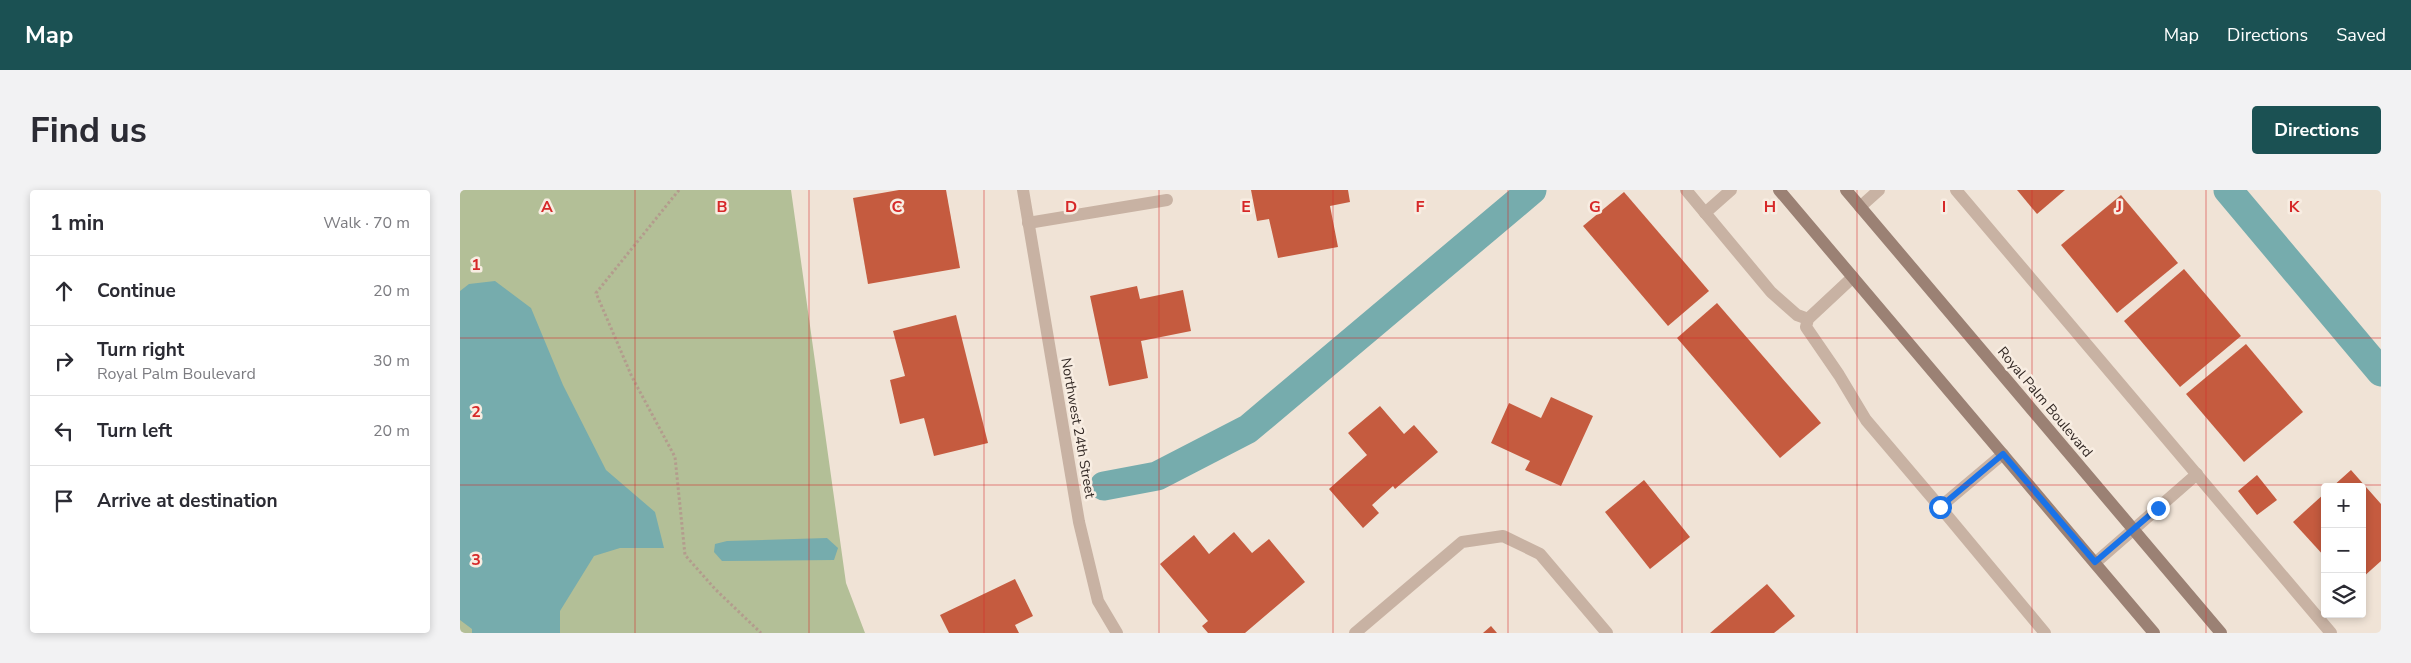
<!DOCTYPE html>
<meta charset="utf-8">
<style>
body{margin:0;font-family:"Nunito Sans",sans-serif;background:#f2f2f3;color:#2b2b33}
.controls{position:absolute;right:15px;bottom:15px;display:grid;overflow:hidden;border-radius:5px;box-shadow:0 2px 8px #0003}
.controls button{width:45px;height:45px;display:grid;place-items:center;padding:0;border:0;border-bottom:1px solid #e1e1e2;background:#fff;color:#2b2b33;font:25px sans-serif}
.stop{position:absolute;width:15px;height:15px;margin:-11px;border:4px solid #1a73e8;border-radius:50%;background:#fff}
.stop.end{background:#1a73e8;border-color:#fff;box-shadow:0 1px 5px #0008}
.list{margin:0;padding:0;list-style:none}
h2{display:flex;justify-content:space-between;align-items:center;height:65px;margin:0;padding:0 20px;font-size:21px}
h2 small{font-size:16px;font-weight:400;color:#7c7c81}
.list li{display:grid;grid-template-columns:32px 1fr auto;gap:15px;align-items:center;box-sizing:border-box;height:70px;padding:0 20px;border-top:1px solid #e1e1e2}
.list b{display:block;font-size:19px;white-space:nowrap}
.list p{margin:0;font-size:16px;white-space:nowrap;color:#7c7c81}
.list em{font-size:16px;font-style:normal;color:#7c7c81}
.icon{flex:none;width:28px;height:28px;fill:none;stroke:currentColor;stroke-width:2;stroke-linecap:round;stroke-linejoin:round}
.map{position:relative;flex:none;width:1921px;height:443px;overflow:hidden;border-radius:5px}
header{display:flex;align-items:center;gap:30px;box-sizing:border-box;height:70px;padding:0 25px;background:#1b5153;color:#fff}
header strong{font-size:24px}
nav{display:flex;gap:28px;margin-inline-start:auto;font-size:18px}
.intro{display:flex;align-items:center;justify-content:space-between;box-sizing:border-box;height:120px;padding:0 30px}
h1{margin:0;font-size:35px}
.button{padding:12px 22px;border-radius:5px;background:#1b5153;color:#fff;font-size:18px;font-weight:700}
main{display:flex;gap:30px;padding:0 30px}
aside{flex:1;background:#fff;border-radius:5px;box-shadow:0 2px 8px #0003}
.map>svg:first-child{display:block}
</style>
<header>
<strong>Map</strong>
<nav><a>Map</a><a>Directions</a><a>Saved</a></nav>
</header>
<div class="intro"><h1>Find us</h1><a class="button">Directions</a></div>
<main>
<aside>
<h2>1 min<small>Walk · 70 m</small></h2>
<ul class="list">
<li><svg class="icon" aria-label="ahead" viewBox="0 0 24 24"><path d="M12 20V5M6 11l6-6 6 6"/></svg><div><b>Continue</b></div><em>20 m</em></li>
<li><svg class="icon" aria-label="right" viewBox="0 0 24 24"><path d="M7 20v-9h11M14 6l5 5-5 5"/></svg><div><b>Turn right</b><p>Royal Palm Boulevard</p></div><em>30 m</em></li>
<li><svg class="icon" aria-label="left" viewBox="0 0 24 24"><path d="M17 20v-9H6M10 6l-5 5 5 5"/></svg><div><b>Turn left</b></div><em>20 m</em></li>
<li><svg class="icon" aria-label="arrive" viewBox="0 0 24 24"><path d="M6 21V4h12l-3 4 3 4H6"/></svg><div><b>Arrive at destination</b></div></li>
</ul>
</aside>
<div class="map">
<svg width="1921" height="443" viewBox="0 0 1921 443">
<rect width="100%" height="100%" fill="#f0e3d6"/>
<!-- green -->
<path fill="#b3bf97" d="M0 0H331L386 393 405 443H0Z"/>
<!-- water -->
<g fill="#76acad">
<path d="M35 91 71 118 103 195 146 280 195 322 204 358H160L134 366 100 421V443H12V439L0 430V101L9 94Z"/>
<path d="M367 348 378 358 374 370 262 371 254 362 255 354 267 351Z"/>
</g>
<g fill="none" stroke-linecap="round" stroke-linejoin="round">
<!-- canal -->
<g stroke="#76acad" stroke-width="29">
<path d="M1768 0 1921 182"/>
<path d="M644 296 697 286 788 239 1072 0"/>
</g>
</g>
<!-- building -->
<g fill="#c55b3f">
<path d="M439 0H486L500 78 408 94 393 8Z"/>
<path d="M791 0H888L890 12 870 16 878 57 818 68 809 29 797 31Z"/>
<path d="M1557 0H1605L1577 24Z"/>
<path d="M1164 2 1249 101 1208 136 1123 36Z"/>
<path d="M1661 5 1718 73 1657 123 1601 55Z"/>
<path d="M1724 79 1781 146 1720 197 1664 131Z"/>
<path d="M677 96 680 109 723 100 731 141 681 151 688 188 649 196 630 106Z"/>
<path d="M1257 113 1361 233 1320 268 1217 148Z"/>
<path d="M496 125 528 253 474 266 464 228 440 234 430 190 445 186 433 141Z"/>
<path d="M1786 154 1843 222 1784 272 1726 204Z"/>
<path d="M1091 207 1133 226 1101 296 1065 280 1070 271 1031 253 1049 213 1081 228Z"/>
<path d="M920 216 944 244 954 235 978 262 935 299 933 296 912 315 919 323 903 338 869 299 907 265 888 243Z"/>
<path d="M1891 280 1921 314V371L1902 388V297H1872Z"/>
<path d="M1797 285 1817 310 1797 325 1778 301Z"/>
<path d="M1184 290 1230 347 1190 379 1145 322Z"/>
<path d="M1865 303V367L1833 332Z"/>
<path d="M774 342 792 363 809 349 845 392 785 443H748L742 436 748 431 700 374 734 345 749 364Z"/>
<path d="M555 389 573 426 555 435 559 443H489L480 425Z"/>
<path d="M1307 394 1335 426 1314 443H1250Z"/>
<path d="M1031 436 1037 443H1023Z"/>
</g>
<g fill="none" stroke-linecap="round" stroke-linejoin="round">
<!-- path -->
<path stroke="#b39c8d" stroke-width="3" stroke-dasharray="2.5 2.5" stroke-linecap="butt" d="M219 0 136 103 172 187 215 267 225 365 255 399 301 443"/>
<!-- lane -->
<g stroke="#c8b2a3" stroke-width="12">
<path d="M1226 0 1311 102 1337 125 1348 129"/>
<path d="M1496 0 1871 443"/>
<path d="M1400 17 1419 0"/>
<path d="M1245 23 1271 0"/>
<path d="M1393 87 1348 129 1346 137 1379 185 1406 230 1480 317 1543 264"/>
<path d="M1480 317 1585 443"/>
<path d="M1635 373 1737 284"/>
</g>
<!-- street -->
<g stroke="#c8b2a3" stroke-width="12">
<path d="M563 0 619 332 638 411 657 443"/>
<path d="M568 33 707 10"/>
<path d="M895 443 1002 352 1043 346 1080 364 1147 443"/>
</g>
<!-- secondary -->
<g stroke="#9b8174" stroke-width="12">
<path d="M1319 0 1694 443"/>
<path d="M1386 0 1761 443"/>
</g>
</g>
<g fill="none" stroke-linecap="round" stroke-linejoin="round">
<!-- route -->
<path stroke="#1a73e8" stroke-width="6" d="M1480 317 1543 264 1635 372 1698 318"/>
</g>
<!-- grid -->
<path fill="none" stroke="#d62828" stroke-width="1" stroke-opacity="0.55" d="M175 0V443M349 0V443M524 0V443M699 0V443M873 0V443M1048 0V443M1222 0V443M1397 0V443M1572 0V443M1746 0V443M0 148H1921M0 295H1921"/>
<g text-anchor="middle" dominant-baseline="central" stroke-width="5" stroke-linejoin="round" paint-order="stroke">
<!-- street labels -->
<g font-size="14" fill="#332925" stroke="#f8ede2">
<text transform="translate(1585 212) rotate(50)">Royal Palm Boulevard</text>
<text transform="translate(618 238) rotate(80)">Northwest 24th Street</text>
</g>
</g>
<g font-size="16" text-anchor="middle" font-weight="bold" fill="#d62828" stroke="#f8ede2" stroke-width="5" stroke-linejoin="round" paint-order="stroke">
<text x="87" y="22">A</text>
<text x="262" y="22">B</text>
<text x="437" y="22">C</text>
<text x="611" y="22">D</text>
<text x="786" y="22">E</text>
<text x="960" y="22">F</text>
<text x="1135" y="22">G</text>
<text x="1310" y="22">H</text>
<text x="1484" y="22">I</text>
<text x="1659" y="22">J</text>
<text x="1834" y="22">K</text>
<text x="16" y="80">1</text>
<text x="16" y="227">2</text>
<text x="16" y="375">3</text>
</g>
</svg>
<div class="controls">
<button>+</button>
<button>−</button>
<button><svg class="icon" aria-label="layers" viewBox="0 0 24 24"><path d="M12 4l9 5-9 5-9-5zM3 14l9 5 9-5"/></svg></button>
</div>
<div class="stop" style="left:1480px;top:317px"></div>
<div class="stop end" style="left:1698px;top:318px"></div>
</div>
</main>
